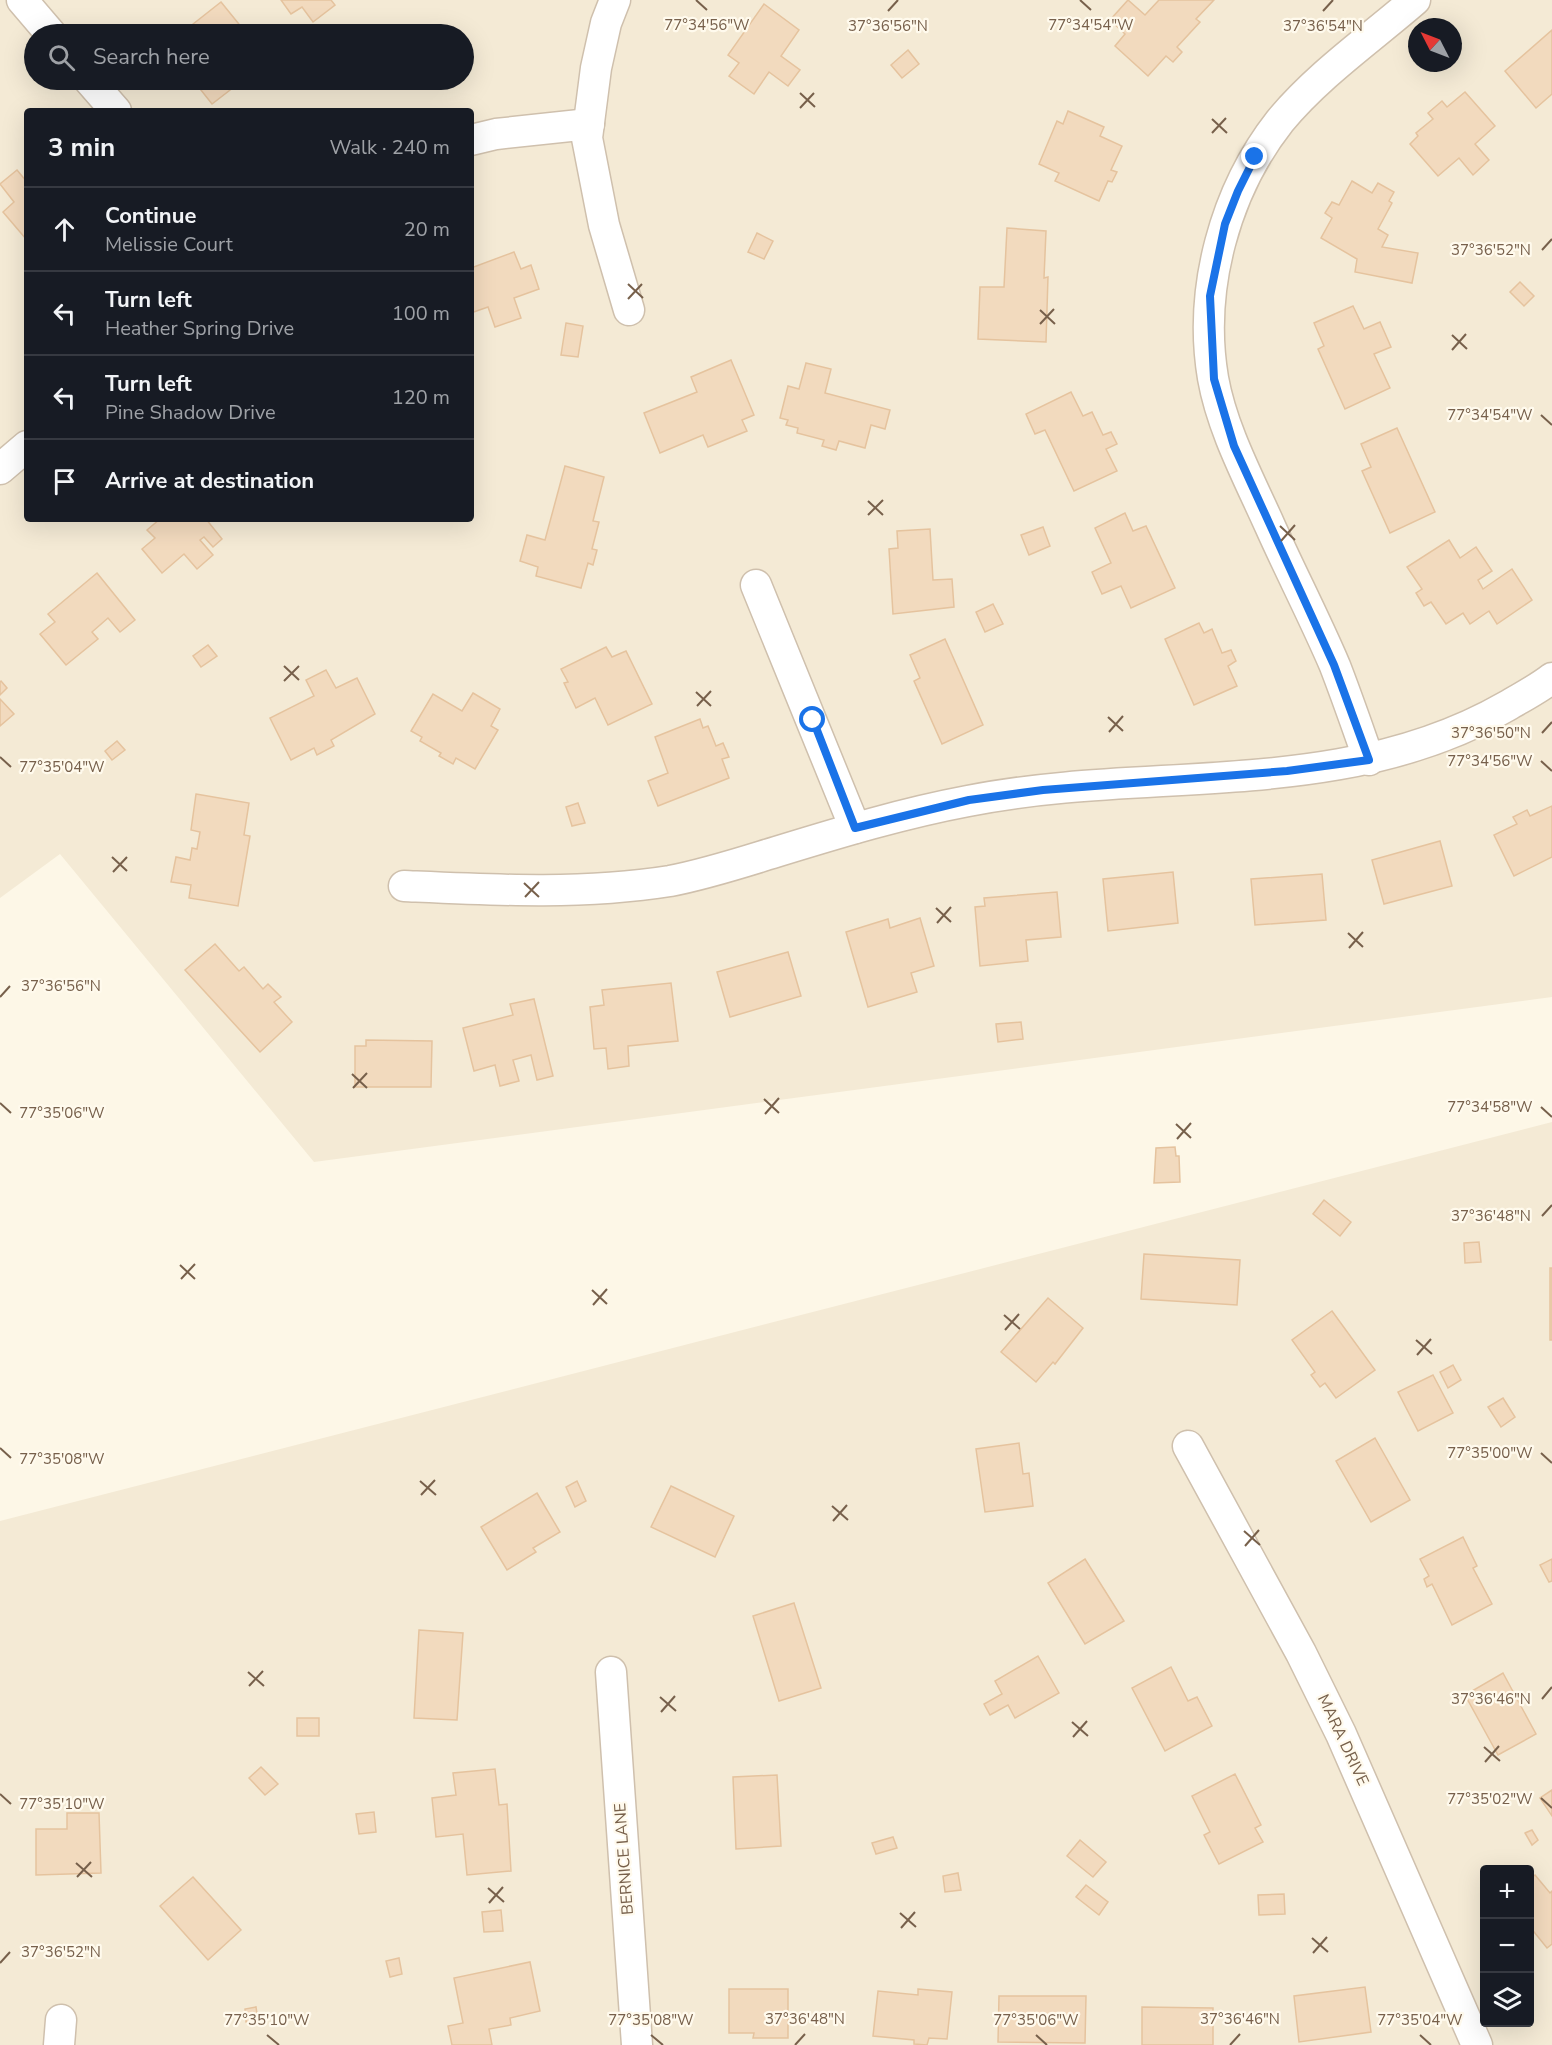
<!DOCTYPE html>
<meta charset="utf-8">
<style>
body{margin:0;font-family:"Nunito Sans",sans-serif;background:#242831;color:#f1f3f6}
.controls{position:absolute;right:18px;bottom:18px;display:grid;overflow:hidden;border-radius:6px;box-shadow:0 6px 24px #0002}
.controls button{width:54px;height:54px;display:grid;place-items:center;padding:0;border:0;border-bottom:2px solid #363941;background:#171b24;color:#f1f3f6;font:30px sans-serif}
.compass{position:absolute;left:1408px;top:18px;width:54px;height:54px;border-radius:50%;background:#171b24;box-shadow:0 6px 24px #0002;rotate:312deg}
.stop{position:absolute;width:18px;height:18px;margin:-14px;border:4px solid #1a73e8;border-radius:50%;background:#fff}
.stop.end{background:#1a73e8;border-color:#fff;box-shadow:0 2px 6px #0008}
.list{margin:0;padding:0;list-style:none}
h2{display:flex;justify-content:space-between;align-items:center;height:78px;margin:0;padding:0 24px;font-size:26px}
h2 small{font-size:20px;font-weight:400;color:#9ea1a6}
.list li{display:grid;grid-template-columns:39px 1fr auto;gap:18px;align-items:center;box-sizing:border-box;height:84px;padding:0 24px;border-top:2px solid #363941}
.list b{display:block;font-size:22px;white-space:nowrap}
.list p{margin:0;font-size:20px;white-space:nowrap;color:#9ea1a6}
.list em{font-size:20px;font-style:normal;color:#9ea1a6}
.icon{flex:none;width:33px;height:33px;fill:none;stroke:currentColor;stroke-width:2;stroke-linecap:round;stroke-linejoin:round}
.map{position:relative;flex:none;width:1552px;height:2045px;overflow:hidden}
.search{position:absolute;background:#171b24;box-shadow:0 6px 24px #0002;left:24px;top:24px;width:450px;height:66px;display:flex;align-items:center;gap:15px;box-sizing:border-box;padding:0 21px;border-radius:33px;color:#9ea1a6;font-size:22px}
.panel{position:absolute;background:#171b24;box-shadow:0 6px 24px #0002;left:24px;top:108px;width:450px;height:414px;border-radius:6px}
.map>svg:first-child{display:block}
</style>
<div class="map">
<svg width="1552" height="2045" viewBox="0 0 1552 2045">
<rect width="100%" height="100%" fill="#fdf7e7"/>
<!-- residential -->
<g fill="#f4ead5" fill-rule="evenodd">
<path d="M0 0H1552V997L314 1162 60 854 0 898ZM1417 27H1453V63H1417ZM34 34H464V80H34ZM27 111H471V519H27Z"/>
<path d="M1552 1122V2045H0V1521ZM1484 1870H1530V2022H1484Z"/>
</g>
<!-- building -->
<g fill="#f2dabe" stroke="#e5c39e" stroke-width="1.5">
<path d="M281 0H331L335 5 313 22 302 7 291 14Z"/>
<path d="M1128 0 1145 15 1159 0H1214L1196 19 1200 22 1177 47 1182 52 1173 62 1166 56 1148 76 1115 46 1125 34 1110 20Z"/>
<path d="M221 2 247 34H184L190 30 188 28Z"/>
<path d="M764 4 799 30 781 56 800 70 788 86 769 72 754 94 729 76 739 63 728 55Z"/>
<path d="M1552 30V94L1536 108 1505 71Z"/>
<path d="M908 50 919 64 902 78 891 65Z"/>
<path d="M193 80H243L212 104Z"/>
<path d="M1465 92 1495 126 1475 144 1489 160 1473 175 1459 158 1438 176 1410 144 1418 136 1416 133 1433 119 1428 113 1442 101 1447 107Z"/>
<path d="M1068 111 1104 127 1100 136 1122 146 1111 170 1117 172 1112 182 1108 181 1099 201 1055 181 1059 173 1039 164 1057 121 1063 124Z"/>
<path d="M17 170 27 182 26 239 3 212 14 202 0 184Z"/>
<path d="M1352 181 1372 193 1378 183 1394 192 1389 201 1392 203 1378 229 1388 235 1382 247 1418 253 1412 283 1355 272 1357 259 1321 238 1332 218 1325 213 1332 202 1339 205Z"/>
<path d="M1007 228 1046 231 1044 278 1048 277 1046 342 978 339 980 287H1004Z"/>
<path d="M757 233 773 241 764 259 748 252Z"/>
<path d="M514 252 521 269 531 265 539 289 514 298 521 318 495 327 488 307 471 313V268Z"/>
<path d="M1520 282 1534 296 1524 306 1510 292Z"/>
<path d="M1353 306 1364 329 1380 322 1391 347 1374 354 1390 388 1345 409 1318 349 1324 346 1314 323Z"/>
<path d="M566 323 583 326 578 357 561 355Z"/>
<path d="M731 360 754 415 742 420 747 431 708 447 703 435 660 453 644 413 697 392 691 377Z"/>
<path d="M806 363 831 369 825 393 890 410 885 429 871 425 865 448 839 441 836 450 822 446 824 440 797 433 798 428 786 425 788 420 780 418 788 386 799 389Z"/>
<path d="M1071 392 1083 416 1092 412 1103 435 1111 432 1117 444 1106 449 1117 471 1074 491 1045 430 1035 434 1026 414Z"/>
<path d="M1397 428 1435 512 1390 533 1362 471 1371 467 1361 444Z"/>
<path d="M565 466 604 477 593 521 599 522 592 549 597 550 593 565 588 563 581 588 536 576 538 567 520 561 527 535 545 540Z"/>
<path d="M1125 513 1133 531 1146 526 1175 588 1131 608 1121 586 1102 594 1092 572 1111 563 1095 528Z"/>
<path d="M160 519H206L222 539 213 547 204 537 200 540 213 555 197 569 184 554 162 573 142 549 155 538 147 530Z"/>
<path d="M1043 527 1050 546 1029 555 1021 535Z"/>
<path d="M930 529 933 580 952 579 954 607 893 614 889 549 898 548 897 531Z"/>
<path d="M1449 540 1460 558 1476 547 1492 571 1478 580 1483 589 1512 569 1532 600 1497 624 1489 611 1470 624 1463 613 1446 624 1431 602 1424 606 1416 593 1422 589 1407 567Z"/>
<path d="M97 573 135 620 120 632 108 618 92 632 98 639 66 665 40 634 55 622 48 614Z"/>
<path d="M993 604 1003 624 985 632 976 612Z"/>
<path d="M1199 623 1204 633 1212 629 1222 653 1231 650 1236 661 1228 666 1237 686 1194 705 1165 639Z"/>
<path d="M945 639 983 725 942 744 914 681 920 678 910 655Z"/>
<path d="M208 645 217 656 201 667 193 656Z"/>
<path d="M606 647 612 657 626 651 652 704 608 725 595 698 576 708 564 683 568 682 561 669Z"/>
<path d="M326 670 336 688 357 678 375 714 331 740 334 746 317 755 314 748 291 760 270 718 314 696 306 680Z"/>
<path d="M1 681 7 688 0 695V682Z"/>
<path d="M473 693 500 709 491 726 498 730 475 769 456 758 453 764 439 756 441 753 420 741 422 737 411 731 433 694 462 711Z"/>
<path d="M0 699 14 714 0 726Z"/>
<path d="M700 719 703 728 708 726 716 746 723 743 729 757 722 759 729 778 658 806 648 781 668 773 655 737Z"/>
<path d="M117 741 125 750 112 760 105 751Z"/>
<path d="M196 794 249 803 244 835 250 836 238 906 189 898 191 885 171 882 176 857 190 860 192 848 197 849 200 832 191 830Z"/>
<path d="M578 803 585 823 572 826 566 807Z"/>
<path d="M1552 806V857L1514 876 1494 835 1517 824 1513 817 1527 810 1530 816Z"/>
<path d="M1440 841 1452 886 1384 904 1372 860Z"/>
<path d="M1173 872 1178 923 1108 931 1103 879Z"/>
<path d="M1322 874 1326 920 1255 925 1251 879Z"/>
<path d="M1057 892 1061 937 1026 940 1028 961 980 966 975 907 985 906 984 898Z"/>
<path d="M920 918 934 966 911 973 917 992 868 1007 846 932 888 919 890 928Z"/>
<path d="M215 944 239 971 244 967 263 989 268 984 281 997 274 1002 292 1022 260 1052 185 970Z"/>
<path d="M788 952 801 996 730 1017 717 972Z"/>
<path d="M671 983 678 1041 628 1046 629 1066 608 1069 606 1048 594 1049 590 1007 604 1005 602 990Z"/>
<path d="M534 999 553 1076 537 1080 531 1055 513 1060 519 1081 500 1086 495 1065 474 1071 463 1028 513 1015 510 1004Z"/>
<path d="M1021 1022 1023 1039 998 1042 996 1024Z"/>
<path d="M366 1040 432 1041 431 1087H355V1046H366Z"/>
<path d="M1175 1147 1176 1156H1179L1180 1182 1154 1183 1156 1148Z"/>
<path d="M1324 1200 1351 1222 1340 1236 1313 1214Z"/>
<path d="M1479 1242 1481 1262 1465 1263 1464 1243Z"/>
<path d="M1144 1254 1240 1260 1237 1305 1141 1299Z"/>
<rect x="1550" y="1268" width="2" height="72"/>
<path d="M1048 1298 1083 1328 1055 1364 1053 1362 1036 1382 1001 1352Z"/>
<path d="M1332 1311 1375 1370 1336 1398 1325 1383 1320 1387 1311 1375 1315 1372 1292 1340Z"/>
<path d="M1453 1365 1461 1380 1448 1388 1440 1372Z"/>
<path d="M1433 1375 1453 1413 1418 1431 1398 1392Z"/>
<path d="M1503 1398 1515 1417 1501 1427 1488 1407Z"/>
<path d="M1375 1438 1410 1500 1371 1522 1336 1461Z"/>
<path d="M1019 1443 1023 1474 1029 1473 1033 1506 985 1512 976 1449Z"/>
<path d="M577 1481 586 1501 575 1507 566 1487Z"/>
<path d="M671 1486 734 1516 715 1557 651 1527Z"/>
<path d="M537 1493 560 1532 533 1548 536 1552 507 1570 481 1527Z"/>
<path d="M1463 1537 1477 1566 1473 1568 1492 1604 1452 1625 1432 1584 1427 1587 1424 1579 1429 1576 1420 1559Z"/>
<path d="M1085 1559 1124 1621 1085 1644 1048 1583Z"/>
<path d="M1552 1559V1581L1549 1582 1540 1565Z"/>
<path d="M794 1603 821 1688 779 1701 753 1616Z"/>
<path d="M419 1630 463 1633 457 1720 414 1718Z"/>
<path d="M1038 1656 1059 1693 1015 1718 1008 1705 990 1715 984 1704 1002 1694 995 1681Z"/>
<path d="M1171 1667 1188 1701 1197 1697 1212 1726 1165 1751 1132 1688Z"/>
<path d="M1503 1673 1536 1734 1498 1755 1465 1695Z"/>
<rect x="297" y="1718" width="22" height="18"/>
<path d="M261 1767 278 1784 265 1795 249 1778Z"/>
<path d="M495 1769 499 1805 507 1804 511 1871 467 1875 463 1834 436 1837 432 1798 456 1795 453 1773Z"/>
<path d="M1235 1774 1261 1825 1255 1828 1263 1842 1219 1864 1204 1835 1210 1832 1192 1796Z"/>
<path d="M777 1775 781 1846 736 1849 733 1777Z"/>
<path d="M1552 1790V1816L1540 1798Z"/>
<path d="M374 1812 376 1832 359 1834 356 1814Z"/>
<path d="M67 1813H99L101 1873 36 1875V1829H67Z"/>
<path d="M1532 1830 1538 1840 1532 1845 1525 1833Z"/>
<path d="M893 1837 897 1848 876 1854 872 1843Z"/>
<path d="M1080 1840 1106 1862 1093 1877 1067 1856Z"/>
<path d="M958 1873 961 1890 945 1892 943 1876Z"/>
<path d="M1535 1875 1550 1893 1552 1891V1944L1547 1948 1530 1927V1879Z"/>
<path d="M193 1877 241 1930 208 1960 160 1906Z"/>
<path d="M1086 1885 1108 1902 1099 1915 1076 1897Z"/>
<path d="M1284 1894 1285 1914 1259 1915 1258 1895Z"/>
<path d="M501 1910 503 1931 484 1932 482 1912Z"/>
<path d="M399 1958 402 1974 390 1977 386 1961Z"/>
<path d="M530 1962 540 2011 510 2018 511 2025 489 2029 492 2045H452L448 2026 463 2023 454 1978Z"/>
<path d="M1365 1987 1371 2032 1299 2042 1294 1996Z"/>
<path d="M729 1989H788V2038H753L754 2033H729Z"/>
<path d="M918 1989 952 1992 947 2039 929 2038 927 2045 914 2044V2040L873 2036 878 1991 918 1995Z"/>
<path d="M999 1996H1086L1085 2043 998 2042Z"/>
<path d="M256 2007 258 2020 246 2022 245 2009Z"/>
<path d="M1142 2007 1213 2008V2045H1142Z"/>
</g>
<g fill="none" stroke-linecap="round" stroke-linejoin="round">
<!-- street casing -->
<g stroke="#cfc0ad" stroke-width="33">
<g id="street">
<path d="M22 0 51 34"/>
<path d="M615 0 606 23 596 68 587 138 604 225 629 310"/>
<path d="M89 80 116 111"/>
<path d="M471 140 496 134 589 124"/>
<path d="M0 469 27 446"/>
<path d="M756 585 855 828"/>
<path d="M1369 760C1358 729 1347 697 1335 666 1315 619 1291 573 1270 526 1249 479 1222 429 1213 378 1198 289 1225 191 1280 121 1318 75 1370 39 1415 0"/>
<path d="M404 886C492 890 582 895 670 881 707 874 743 862 779 851 841 832 904 813 968 801 1148 765 1340 802 1507 706 1522 697 1538 689 1552 678"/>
<path d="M1188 1446 1301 1653 1341 1734 1477 2045"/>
<path d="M611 1672 637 2045"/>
<path d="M59 2045 61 2020"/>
</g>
</g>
<!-- street -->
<use href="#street" stroke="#fff" stroke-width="30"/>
</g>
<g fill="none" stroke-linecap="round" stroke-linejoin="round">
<!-- route -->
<path stroke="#1a73e8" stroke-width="8" d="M813 720 855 828 969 800 1043 790 1287 771 1369 760 1334 665 1234 446 1214 379 1210 296 1225 224 1238 191 1255 157"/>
</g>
<!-- ticks -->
<path fill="none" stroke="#77604b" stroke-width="2" d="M696 0 707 10M1080 0 1091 10M888 11 898 0M1323 11 1333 0M800 93 815 107M800 108 814 93M1212 119 1227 133M1212 133 1226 118M1542 250 1552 239M628 284 643 298M628 299 642 284M1040 310 1055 324M1040 324 1054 309M1452 335 1467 349M1452 350 1466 334M1541 415 1552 425M868 501 883 515M868 515 883 500M1280 526 1295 540M1281 541 1295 525M284 666 299 680M284 681 299 666M696 692 711 706M697 706 711 691M1108 717 1123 731M1109 732 1123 716M1542 733 1552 722M0 757 11 767M1541 761 1552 771M112 857 127 871M113 872 127 857M524 883 539 897M525 897 539 882M936 908 951 922M937 923 951 907M1348 933 1363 947M1349 948 1363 932M0 997 10 986M352 1074 367 1088M353 1088 367 1073M764 1099 779 1113M0 1103 11 1113M1541 1107 1552 1117M765 1114 779 1098M1176 1124 1191 1138M1177 1139 1191 1123M1542 1216 1552 1205M180 1265 195 1279M181 1279 195 1264M592 1290 607 1304M593 1305 607 1289M1004 1315 1020 1329M1005 1330 1019 1314M1416 1340 1432 1354M1417 1355 1431 1339M0 1448 11 1458M1541 1453 1552 1463M420 1481 436 1495M421 1495 435 1480M832 1506 848 1520M833 1521 847 1505M1244 1531 1260 1545M1245 1546 1259 1530M248 1672 264 1686M249 1686 263 1671M660 1697 676 1711M1542 1699 1552 1687M661 1712 675 1696M1072 1722 1088 1736M1073 1737 1087 1721M1484 1747 1500 1761M1485 1762 1499 1746M0 1794 11 1804M1541 1798 1552 1808M76 1863 92 1877M77 1877 91 1862M488 1888 504 1902M489 1903 503 1887M900 1913 916 1927M901 1928 915 1912M1312 1938 1328 1952M1313 1953 1327 1937M0 1963 10 1952M267 2035 279 2045M651 2035 663 2045M1036 2035 1047 2045M1420 2035 1431 2045M795 2045 805 2034M1230 2045 1240 2034"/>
<g text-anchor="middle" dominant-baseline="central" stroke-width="4.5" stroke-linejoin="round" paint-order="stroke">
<!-- street labels -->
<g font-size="16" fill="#77604b" stroke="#fffaed">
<text transform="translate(1343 1740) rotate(65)">MARA DRIVE</text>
<text transform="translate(624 1859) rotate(-94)">BERNICE LANE</text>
</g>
</g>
<g font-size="15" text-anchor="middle" fill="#77604b" stroke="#fffaed" stroke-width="4.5" stroke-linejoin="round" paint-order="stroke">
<text x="707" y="30">77°34'56"W</text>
<text x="1091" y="30">77°34'54"W</text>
<text x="888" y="31">37°36'56"N</text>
<text x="1323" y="31">37°36'54"N</text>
<text x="1491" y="255">37°36'52"N</text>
<text x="1490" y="420">77°34'54"W</text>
<text x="1491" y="738">37°36'50"N</text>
<text x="1490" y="766">77°34'56"W</text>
<text x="62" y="772">77°35'04"W</text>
<text x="61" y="991">37°36'56"N</text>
<text x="1490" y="1112">77°34'58"W</text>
<text x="62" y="1118">77°35'06"W</text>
<text x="1491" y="1221">37°36'48"N</text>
<text x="1490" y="1458">77°35'00"W</text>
<text x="62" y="1464">77°35'08"W</text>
<text x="1491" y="1704">37°36'46"N</text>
<text x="1490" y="1804">77°35'02"W</text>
<text x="62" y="1809">77°35'10"W</text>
<text x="61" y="1957">37°36'52"N</text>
<text x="805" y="2024">37°36'48"N</text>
<text x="1240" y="2024">37°36'46"N</text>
<text x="267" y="2025">77°35'10"W</text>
<text x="651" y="2025">77°35'08"W</text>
<text x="1036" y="2025">77°35'06"W</text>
<text x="1420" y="2025">77°35'04"W</text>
</g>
</svg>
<div class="controls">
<button>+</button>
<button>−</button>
<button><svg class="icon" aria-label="layers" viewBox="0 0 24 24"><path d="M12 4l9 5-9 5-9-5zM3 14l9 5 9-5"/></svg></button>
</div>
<svg class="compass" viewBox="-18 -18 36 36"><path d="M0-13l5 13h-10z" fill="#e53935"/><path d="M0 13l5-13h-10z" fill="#9ea1a6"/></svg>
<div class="stop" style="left:813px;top:720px"></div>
<div class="stop end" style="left:1255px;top:157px"></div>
<div class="search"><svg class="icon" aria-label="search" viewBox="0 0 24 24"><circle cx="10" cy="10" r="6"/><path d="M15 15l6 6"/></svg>Search here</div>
<section class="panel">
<h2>3 min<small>Walk · 240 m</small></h2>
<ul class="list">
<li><svg class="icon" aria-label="ahead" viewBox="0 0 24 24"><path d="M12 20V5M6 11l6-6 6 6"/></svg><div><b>Continue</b><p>Melissie Court</p></div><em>20 m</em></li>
<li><svg class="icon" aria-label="left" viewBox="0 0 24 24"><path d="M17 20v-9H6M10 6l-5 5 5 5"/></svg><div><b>Turn left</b><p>Heather Spring Drive</p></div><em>100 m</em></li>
<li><svg class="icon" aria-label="left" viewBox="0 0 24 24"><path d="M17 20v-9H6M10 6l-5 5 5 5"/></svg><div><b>Turn left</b><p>Pine Shadow Drive</p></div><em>120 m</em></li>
<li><svg class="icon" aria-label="arrive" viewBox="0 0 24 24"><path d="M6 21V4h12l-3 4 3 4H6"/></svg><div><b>Arrive at destination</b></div></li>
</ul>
</section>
</div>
